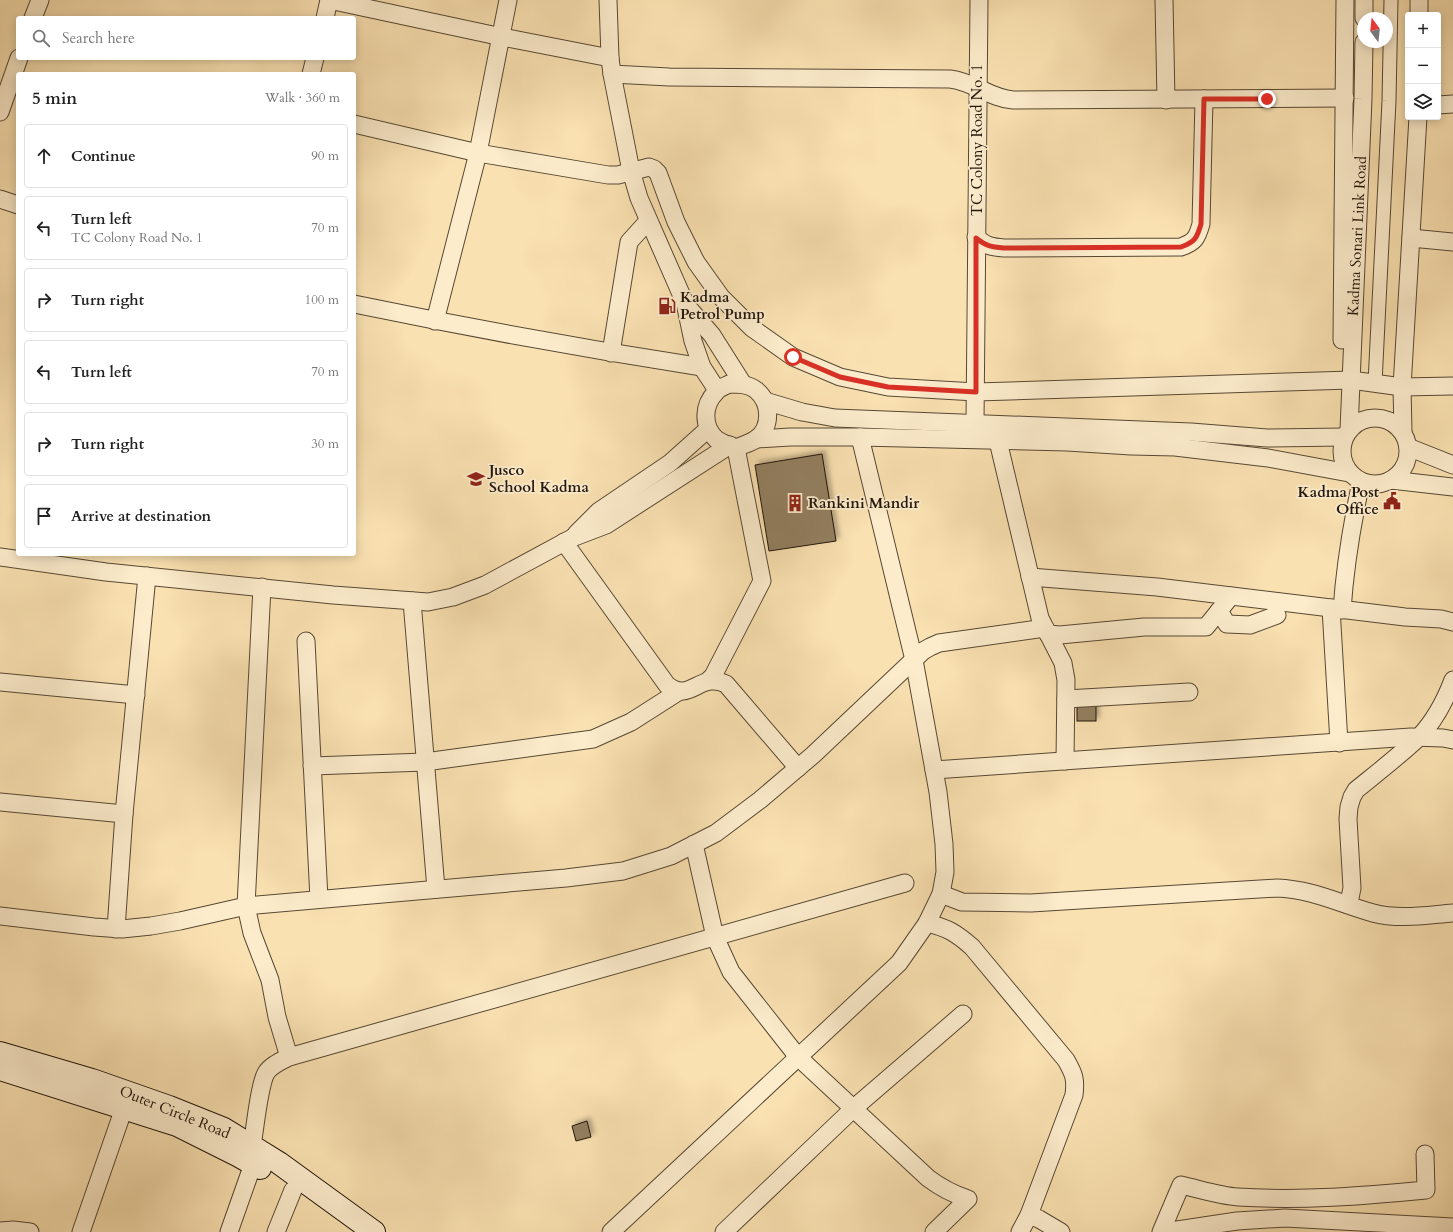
<!DOCTYPE html>
<meta charset="utf-8">
<style>
body{margin:0;font-family:Cardo,serif;background:#f6f6f6;color:#222}
.controls{position:absolute;right:12px;top:12px;display:grid;overflow:hidden;border-radius:4px;box-shadow:0 2px 10px #0003}
.controls button{width:36px;height:36px;display:grid;place-items:center;padding:0;border:0;border-bottom:1px solid #e0e0e0;background:#fff;color:#222;font:20px sans-serif}
.compass{position:absolute;left:1357px;top:12px;width:36px;height:36px;border-radius:50%;background:#fff;box-shadow:0 2px 10px #0003;rotate:345deg}
.stop{position:absolute;width:12px;height:12px;margin:-9px;border:3px solid #d93025;border-radius:50%;background:#fff}
.stop.end{background:#d93025;border-color:#fff;box-shadow:0 1px 4px #0008}
.list{margin:0;padding:0;list-style:none}
h2{display:flex;justify-content:space-between;align-items:center;height:52px;margin:0;padding:0 16px;font-size:17px}
h2 small{font-size:13px;font-weight:400;color:#767676}
.list li{display:grid;grid-template-columns:26px 1fr auto;gap:12px;align-items:center;box-sizing:border-box;height:64px;margin:0 8px 8px;padding:0 8px;border:1px solid #e0e0e0;border-radius:4px}
.list b{display:block;font-size:15px;white-space:nowrap}
.list p{margin:0;font-size:13px;white-space:nowrap;color:#767676}
.list em{font-size:13px;font-style:normal;color:#767676}
.icon{flex:none;width:22px;height:22px;fill:none;stroke:currentColor;stroke-width:2;stroke-linecap:round;stroke-linejoin:round}
.map{position:relative;flex:none;width:1453px;height:1232px;overflow:hidden}
.search{position:absolute;background:#fff;box-shadow:0 2px 10px #0003;left:16px;top:16px;width:340px;height:44px;display:flex;align-items:center;gap:10px;box-sizing:border-box;padding:0 14px;border-radius:4px;color:#767676;font-size:15px}
.panel{position:absolute;background:#fff;box-shadow:0 2px 10px #0003;left:16px;top:72px;width:340px;height:484px;border-radius:4px}
.map>svg:first-child{display:block}
</style>
<div class="map">
<svg width="1453" height="1232" viewBox="0 0 1453 1232">
<defs>
<filter id="shadow"><feDropShadow dx="3.5" dy="-3.5" stdDeviation="2" flood-color="#0004"/></filter>
</defs>
<rect width="100%" height="100%" fill="#fae1b1"/>
<filter id="stains"><feTurbulence type="fractalNoise" baseFrequency=".005" numOctaves="4"/><feColorMatrix values="0 0 0 0 .2 0 0 0 0 .09 0 0 0 0 .02 0 0 0 .5 -.17"/></filter>
<radialGradient id="worn" r=".72"><stop offset=".6" stop-color="#630" stop-opacity="0"/><stop offset="1" stop-color="#630" stop-opacity=".3"/></radialGradient>
<!-- building -->
<g fill="#927f61" stroke="#21150b" filter="url(#shadow)">
<path d="M822 454 836 541 769 551 755 465Z"/>
<rect x="1077" y="702" width="19" height="19"/>
<path d="M587 1121 591 1137 576 1141 572 1126Z"/>
</g>
<g fill="none" stroke-linecap="round" stroke-linejoin="round">
<!-- pedestrian casing -->
<g stroke="#574834" stroke-width="15">
<path id="pedestrian" d="M1375 383 1389 101 1391 0"/>
</g>
<!-- minor casing -->
<g stroke="#574834" stroke-width="19">
<g id="minor">
<path d="M329 0 502 37 610 58"/>
<path d="M608 0 610 58 612 74 631 171 639 198 685 303 693 341 702 367 717 390"/>
<path d="M1164 0 1166 100"/>
<path d="M1419 0V15"/>
<path d="M33 18 40 0"/>
<path d="M325 18 329 0"/>
<path d="M1364 18V0"/>
<path d="M311 74 315 58"/>
<path d="M612 74 669 77 950 79C975 82 989 98 1013 100L1345 98"/>
<path d="M1438 105 1453 104"/>
<path d="M0 112 19 58"/>
<path d="M354 124 478 153 608 175H618L649 167 654 169 658 173 676 222 696 262 721 297 752 328 793 357 840 377 888 387 976 392 1351 380 1402 387 1453 386"/>
<path d="M0 199 18 205"/>
<path d="M976 237C986 246 991 247 1004 248L1181 247C1195 242 1197 238 1201 224L1204 99"/>
<path d="M1411 238 1453 242"/>
<path d="M354 304C470 328 586 349 702 367"/>
<path d="M686 305 712 335 743 384"/>
<path d="M435 321 478 153 508 0"/>
<path d="M1342 340 1345 0"/>
<path d="M611 353 629 242 648 221"/>
<path d="M729 384C739 384 748 384 756 390 771 402 772 428 756 439 751 443 742 445 736 448 730 446 721 443 716 439 702 426 703 405 716 392 719 388 725 386 729 384Z"/>
<path d="M765 401 802 412 835 418 1191 432 1267 438 1344 437"/>
<circle cx="1375" cy="451" r="33"/>
<path d="M975 423 979 0"/>
<path d="M1349 430 1363 99 1364 42"/>
<path d="M1403 432 1402 387 1418 117"/>
<path d="M756 439 790 437H860L1067 442 1131 446 1175 447 1268 458 1349 473"/>
<path d="M998 441 1040 618 1063 663 1066 680 1065 761"/>
<path d="M1408 447 1453 465"/>
<path d="M1391 480 1453 487"/>
<path d="M576 534 599 511 670 463 708 429"/>
<path d="M564 542 667 685C691 704 699 671 726 684L798 768"/>
<path d="M0 557 106 572 333 595 428 602 453 597 485 585 572 538 606 525 730 445"/>
<path d="M1030 577 1157 587 1405 617 1441 619 1453 622"/>
<path d="M262 587 246 906 252 933 270 980 277 1017 289 1057"/>
<path d="M412 601 436 889"/>
<path d="M1331 608 1339 743"/>
<path d="M1342 610C1345 566 1352 524 1361 482"/>
<path d="M1219 611 1227 624 1250 625 1277 615"/>
<path d="M1048 634 1060 635 1144 627H1206L1231 596"/>
<path d="M306 641 319 899"/>
<path d="M708 681 713 676 762 581 736 448"/>
<path d="M0 682 136 695"/>
<path d="M1066 699 1189 692"/>
<path d="M312 766 425 762 593 739 631 722 678 692"/>
<path d="M934 770 1411 737 1443 738 1453 740"/>
<path d="M0 802 124 814"/>
<path d="M694 844 715 937 731 972 798 1057 928 1178C941 1188 953 1194 968 1199L934 1232"/>
<path d="M941 894 962 902 1031 903 1277 888C1311 889 1341 904 1373 913 1399 920 1427 915 1453 913"/>
<path d="M1346 904 1350 898 1352 888 1348 819 1349 807 1352 797 1356 790C1377 773 1399 756 1418 738 1434 722 1445 701 1453 680"/>
<path d="M0 916 94 927 122 929 151 926 180 921 246 906 566 878 623 871 671 856 716 833 760 800 813 755 923 651 930 647 939 643 1045 628"/>
<path d="M927 923C948 928 956 933 972 947L1066 1060C1074 1074 1076 1079 1074 1095L1029 1215 1020 1232"/>
<path d="M116 929 124 814 147 576"/>
<path d="M252 1146C255 1129 259 1086 266 1073 271 1065 281 1061 289 1057L905 883"/>
<path d="M1029 1215 1039 1219 1061 1232"/>
<path d="M0 1231 13 1230 30 1232"/>
<path d="M81 1232 124 1108"/>
<path d="M229 1232 253 1164"/>
<path d="M276 1232 293 1190"/>
<path d="M611 1232 899 963 927 923 941 894 945 872 944 844 938 792 914 660 860 437"/>
<path d="M724 1232 854 1108 963 1014"/>
<path d="M1161 1232 1181 1185C1199 1189 1220 1196 1238 1197 1300 1201 1364 1196 1426 1190L1425 1154"/>
<path d="M1164 1232 1237 1221 1285 1218 1453 1227"/>
</g>
</g>
<!-- secondary casing -->
<g stroke="#21150b" stroke-width="24">
<g id="secondary">
<path d="M0 1053 92 1080 169 1107 224 1129 279 1163 374 1232"/>
<path d="M0 1069 177 1125 239 1156 260 1168"/>
</g>
</g>
<!-- pedestrian -->
<use href="#pedestrian" stroke="#fceccc" stroke-width="13"/>
<!-- minor -->
<use href="#minor" stroke="#fceccc" stroke-width="17"/>
<!-- secondary -->
<use href="#secondary" stroke="#fceccc" stroke-width="22"/>
</g>
<g fill="none" stroke-linecap="round" stroke-linejoin="round">
<!-- route -->
<path stroke="#d93025" stroke-width="5" d="M793 357 840 377 888 387 976 392V238C986 246 991 247 1004 248L1181 247C1195 242 1197 238 1201 224L1204 99H1267"/>
</g>
<!-- icons -->
<defs>
<g id="fuel-bare" transform="scale(1.38)"><path d="M-5.5-6h7V0h2V4h1.3V-2.5L3-4.5l.8-.8L6-3V5H2.5V1h-1V6h-7ZM-4.2-4.7v3.2H.2V-4.7Z" fill="#8f2418" stroke="#fceccc" stroke-width="2.5" paint-order="stroke"/></g>
<g id="school-bare" transform="scale(1.38)"><path d="M0-5L7-2L0 1L-7-2ZM-4 1L0 2.5L4 1V4Q0 6-4 4Z" fill="#8f2418" stroke="#fceccc" stroke-width="2.5" paint-order="stroke"/></g>
<g id="civic-bare" transform="scale(1.38)"><path d="M-.6-6.5H3V-4.5H.6V-3L4-1V1h2V6H-6V1h2V-1L-.6-3ZM-1.2 2.5V6h2.4V2.5Z" fill="#8f2418" stroke="#fceccc" stroke-width="2.5" paint-order="stroke"/></g>
<g id="building-bare" transform="scale(1.38)"><path d="M-4-6H4V6H1V3H-1V6H-4ZM-2.5-4.3h1.7v1.8h-1.7ZM.8-4.3h1.7v1.8H.8ZM-2.5-1h1.7V.8h-1.7ZM.8-1h1.7V.8H.8Z" fill="#8f2418" stroke="#fceccc" stroke-width="2.5" paint-order="stroke"/></g>
</defs>
<g fill-rule="evenodd">
<use href="#fuel-bare" x="667" y="306"/>
<use href="#school-bare" x="476" y="479"/>
<use href="#civic-bare" x="1392" y="501"/>
<use href="#building-bare" x="795" y="503"/>
</g>
<g text-anchor="middle" dominant-baseline="central" stroke-width="3.5" stroke-linejoin="round" paint-order="stroke">
<!-- street labels -->
<g font-size="15" fill="#21150b" stroke="#fceccc">
<text transform="translate(977 140) rotate(-90)">TC Colony Road No. 1</text>
<text transform="translate(1357 236) rotate(-87)">Kadma Sonari Link Road</text>
<text transform="translate(175 1112) rotate(22)">Outer Circle Road</text>
</g>
<!-- poi labels -->
<g font-size="15" font-weight="bold" fill="#21150b" stroke="#fceccc" text-anchor="start">
<text x="680" y="297">Kadma<tspan x="680" dy="17">Petrol Pump</tspan></text>
<text x="489" y="470">Jusco<tspan x="489" dy="17">School Kadma</tspan></text>
<text x="1379" y="492" text-anchor="end">Kadma Post<tspan x="1379" dy="17">Office</tspan></text>
<text x="808" y="503">Rankini Mandir</text>
</g>
</g>
<rect width="100%" height="100%" filter="url(#stains)"/>
<rect width="100%" height="100%" fill="url(#worn)"/>
</svg>
<div class="controls">
<button>+</button>
<button>−</button>
<button><svg class="icon" aria-label="layers" viewBox="0 0 24 24"><path d="M12 4l9 5-9 5-9-5zM3 14l9 5 9-5"/></svg></button>
</div>
<svg class="compass" viewBox="-18 -18 36 36"><path d="M0-13l5 13h-10z" fill="#e53935"/><path d="M0 13l5-13h-10z" fill="#767676"/></svg>
<div class="stop" style="left:793px;top:357px"></div>
<div class="stop end" style="left:1267px;top:99px"></div>
<div class="search"><svg class="icon" aria-label="search" viewBox="0 0 24 24"><circle cx="10" cy="10" r="6"/><path d="M15 15l6 6"/></svg>Search here</div>
<section class="panel">
<h2>5 min<small>Walk · 360 m</small></h2>
<ul class="list">
<li><svg class="icon" aria-label="ahead" viewBox="0 0 24 24"><path d="M12 20V5M6 11l6-6 6 6"/></svg><div><b>Continue</b></div><em>90 m</em></li>
<li><svg class="icon" aria-label="left" viewBox="0 0 24 24"><path d="M17 20v-9H6M10 6l-5 5 5 5"/></svg><div><b>Turn left</b><p>TC Colony Road No. 1</p></div><em>70 m</em></li>
<li><svg class="icon" aria-label="right" viewBox="0 0 24 24"><path d="M7 20v-9h11M14 6l5 5-5 5"/></svg><div><b>Turn right</b></div><em>100 m</em></li>
<li><svg class="icon" aria-label="left" viewBox="0 0 24 24"><path d="M17 20v-9H6M10 6l-5 5 5 5"/></svg><div><b>Turn left</b></div><em>70 m</em></li>
<li><svg class="icon" aria-label="right" viewBox="0 0 24 24"><path d="M7 20v-9h11M14 6l5 5-5 5"/></svg><div><b>Turn right</b></div><em>30 m</em></li>
<li><svg class="icon" aria-label="arrive" viewBox="0 0 24 24"><path d="M6 21V4h12l-3 4 3 4H6"/></svg><div><b>Arrive at destination</b></div></li>
</ul>
</section>
</div>
